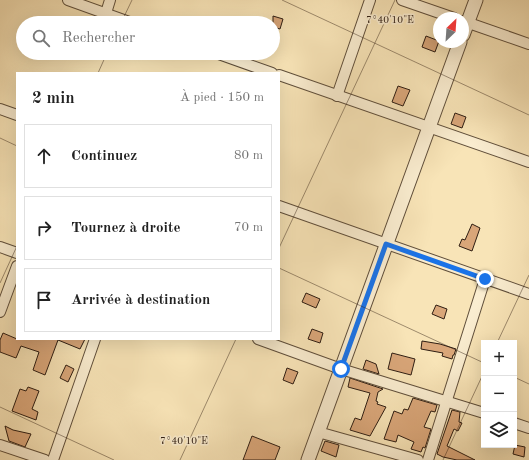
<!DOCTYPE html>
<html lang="fr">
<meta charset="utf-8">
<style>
body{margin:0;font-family:"Old Standard TT",serif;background:#f2f2f2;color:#222}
.controls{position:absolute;right:12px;bottom:12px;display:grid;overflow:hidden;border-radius:0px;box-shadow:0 4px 16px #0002}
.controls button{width:36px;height:36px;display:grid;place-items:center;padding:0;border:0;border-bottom:1px solid #e0e0e0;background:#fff;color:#222;font:20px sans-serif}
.compass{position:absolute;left:433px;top:12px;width:36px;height:36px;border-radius:50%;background:#fff;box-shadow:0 4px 16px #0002;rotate:25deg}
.stop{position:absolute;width:12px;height:12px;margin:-9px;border:3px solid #1a73e8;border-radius:50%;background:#fff}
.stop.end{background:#1a73e8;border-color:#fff;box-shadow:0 1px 4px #0008}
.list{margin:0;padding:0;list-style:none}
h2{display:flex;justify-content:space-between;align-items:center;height:52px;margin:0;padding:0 16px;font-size:17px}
h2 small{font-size:13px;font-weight:400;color:#767676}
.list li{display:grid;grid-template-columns:26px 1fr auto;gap:12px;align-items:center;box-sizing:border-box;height:64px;margin:0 8px 8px;padding:0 8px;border:1px solid #e0e0e0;border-radius:0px}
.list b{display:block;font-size:15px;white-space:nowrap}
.list em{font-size:13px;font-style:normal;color:#767676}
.icon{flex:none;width:22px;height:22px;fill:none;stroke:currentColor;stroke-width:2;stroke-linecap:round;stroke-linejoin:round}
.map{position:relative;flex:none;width:529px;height:460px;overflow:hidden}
.search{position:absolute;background:#fff;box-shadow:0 4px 16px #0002;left:16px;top:16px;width:264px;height:44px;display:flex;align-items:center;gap:10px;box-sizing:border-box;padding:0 14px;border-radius:22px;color:#767676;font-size:15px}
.panel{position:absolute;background:#fff;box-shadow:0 4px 16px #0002;left:16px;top:72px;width:264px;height:268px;border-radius:0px}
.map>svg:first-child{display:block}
</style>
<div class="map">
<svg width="529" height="460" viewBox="0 0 529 460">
<rect width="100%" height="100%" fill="#f8e4b7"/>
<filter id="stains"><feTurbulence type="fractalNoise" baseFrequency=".005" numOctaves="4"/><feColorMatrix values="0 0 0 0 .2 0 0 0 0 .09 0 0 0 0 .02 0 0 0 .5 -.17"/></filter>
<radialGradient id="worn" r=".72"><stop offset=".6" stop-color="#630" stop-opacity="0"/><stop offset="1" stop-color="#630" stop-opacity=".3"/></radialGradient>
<!-- building -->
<g fill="#d9a679" stroke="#2e1d12">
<path d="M273 16 283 19 280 29 273 27Z"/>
<path d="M426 36 439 41 435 52 422 47Z"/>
<path d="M398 86 410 90 403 106 392 102Z"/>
<path d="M455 113 466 117 462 128 451 124Z"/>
<path d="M472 224 480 228 472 251 459 246 462 239 465 240Z"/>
<path d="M306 293 320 299 316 308 302 302Z"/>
<path d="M436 305 447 309 444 319 432 314Z"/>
<path d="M312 329 323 333 320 343 308 339Z"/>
<path d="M3 333 17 339H85L80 349 58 340 45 375 33 370 39 352 21 346 16 358 0 352V340Z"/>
<path d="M422 341 440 344 456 349 454 355H453L452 359 442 356 443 353 421 349Z"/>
<path d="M392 353 415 359 411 375 388 369Z"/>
<path d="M366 360 376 364 379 374 363 369Z"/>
<path d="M66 365 74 369 68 382 60 378Z"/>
<path d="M287 368 298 372 293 384 283 380Z"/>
<path d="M350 378 383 389 378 392 376 401 378 402 377 404 386 407 370 436 350 430 355 418 361 420 370 393 348 387Z"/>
<path d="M28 387 39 391 32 409 38 412 36 420 12 411 20 389 26 391Z"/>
<path d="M413 398 437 405 435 412 431 411 424 427 431 429 425 448 423 447 421 452 411 449 414 442 398 435 396 442 384 439 394 411 402 414 404 409 408 410Z"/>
<path d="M452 410 460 412 459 422 462 423 458 431 454 429 447 446 475 460H457L443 457 437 454Z"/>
<path d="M5 426 13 430 31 434 25 447 9 441Z"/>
<path d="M252 436 280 447 275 460H243Z"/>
<path d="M325 441 339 445 336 457 321 451Z"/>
<path d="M515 445 525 447 524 457 513 454Z"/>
</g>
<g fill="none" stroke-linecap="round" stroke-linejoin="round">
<!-- minor casing -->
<g stroke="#604f3b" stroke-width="12">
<g id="minor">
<path d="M68 0 132 23"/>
<path d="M402 0 454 18"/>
<path d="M106 13 110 0"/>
<path d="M463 21 529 44"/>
<path d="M216 53 272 73"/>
<path d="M279 75 529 162"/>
<path d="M337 96 370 0"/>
<path d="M0 109 17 115"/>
<path d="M279 206 529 294"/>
<path d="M0 247 17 253"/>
<path d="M0 312 17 266"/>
<path d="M258 339 341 369 484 413"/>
<path d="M514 423 529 428"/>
<path d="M318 432 418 460"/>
<path d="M0 445 45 460"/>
<path d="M53 460 95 339"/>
<path d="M428 460 485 279"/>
</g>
</g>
<!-- tertiary casing -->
<g stroke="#604f3b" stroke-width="15">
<g id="tertiary">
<path d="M463 35 476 0"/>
<path d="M308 460 460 42"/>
</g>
</g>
<!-- minor -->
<use href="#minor" stroke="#faedd0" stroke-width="10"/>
<!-- tertiary -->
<use href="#tertiary" stroke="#faedd0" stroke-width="13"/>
</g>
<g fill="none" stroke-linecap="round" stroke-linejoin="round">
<!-- route -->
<path stroke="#1a73e8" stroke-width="5" d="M341 369 386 244 485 279"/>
</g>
<!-- ticks -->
<path fill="none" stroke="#2e1d12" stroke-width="1" stroke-opacity="0.45" d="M282 0 529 115M121 23 132 0M98 73 107 53M0 138 17 146M279 248 395 0M279 268 484 363M0 283 17 246M497 343 529 275M514 377 529 384M0 407 114 460M180 460 236 339M443 460 484 372"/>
<g font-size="10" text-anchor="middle" fill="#2e1d12" stroke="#faedd0" stroke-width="3" stroke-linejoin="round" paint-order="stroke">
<text x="390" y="23">7°40'10"E</text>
<text x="184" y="444">7°40'10"E</text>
</g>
<rect width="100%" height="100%" filter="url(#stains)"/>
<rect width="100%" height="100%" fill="url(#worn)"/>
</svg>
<div class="controls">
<button>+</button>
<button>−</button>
<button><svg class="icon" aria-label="layers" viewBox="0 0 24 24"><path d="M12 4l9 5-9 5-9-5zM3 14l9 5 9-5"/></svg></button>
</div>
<svg class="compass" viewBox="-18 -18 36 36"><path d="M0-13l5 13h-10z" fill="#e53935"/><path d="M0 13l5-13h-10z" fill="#767676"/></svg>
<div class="stop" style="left:341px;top:369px"></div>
<div class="stop end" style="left:485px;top:279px"></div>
<div class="search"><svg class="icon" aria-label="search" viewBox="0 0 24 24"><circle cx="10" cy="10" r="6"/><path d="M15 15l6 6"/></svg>Rechercher</div>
<section class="panel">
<h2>2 min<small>À pied · 150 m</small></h2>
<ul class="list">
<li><svg class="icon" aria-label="ahead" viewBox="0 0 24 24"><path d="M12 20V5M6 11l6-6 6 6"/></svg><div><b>Continuez</b></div><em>80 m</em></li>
<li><svg class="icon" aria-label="right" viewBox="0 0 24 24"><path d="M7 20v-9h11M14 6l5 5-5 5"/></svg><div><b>Tournez à droite</b></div><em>70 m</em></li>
<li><svg class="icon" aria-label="arrive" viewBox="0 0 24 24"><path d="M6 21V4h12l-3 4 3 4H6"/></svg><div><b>Arrivée à destination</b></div></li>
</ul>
</section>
</div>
